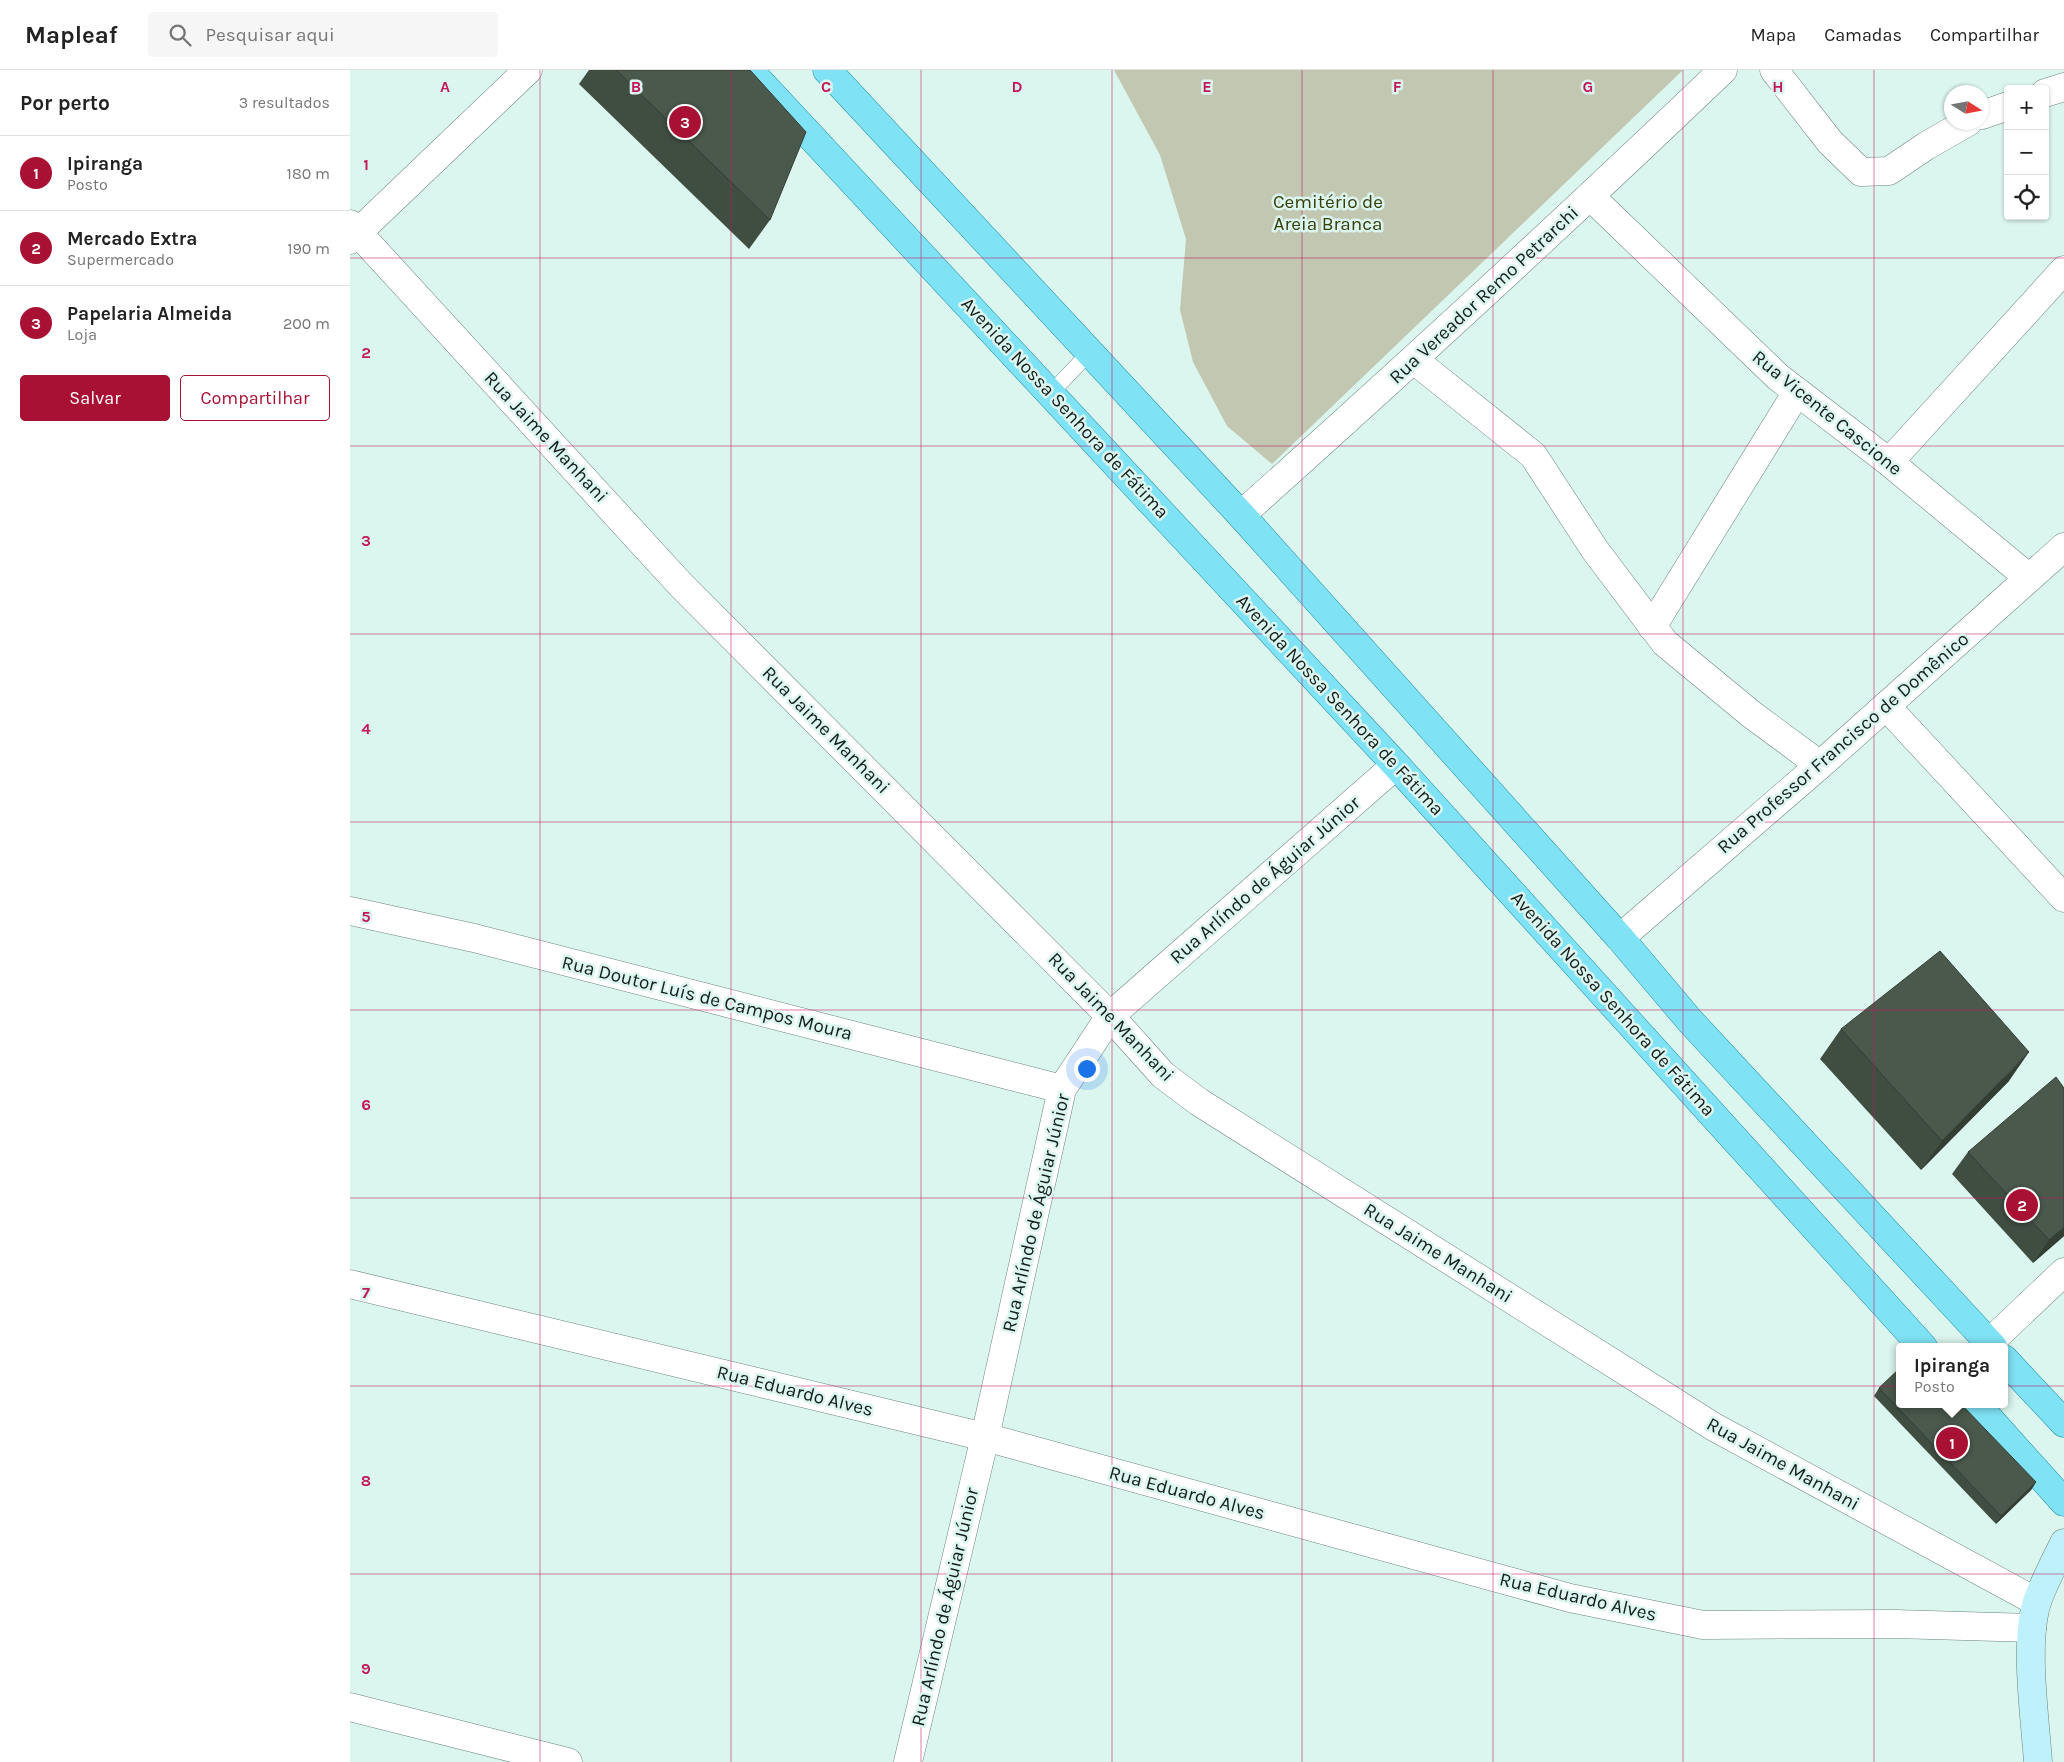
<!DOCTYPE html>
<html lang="pt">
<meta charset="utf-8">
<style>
body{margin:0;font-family:Karla,sans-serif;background:#f6f6f6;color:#222}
.controls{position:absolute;right:15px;top:15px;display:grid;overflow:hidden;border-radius:5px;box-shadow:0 1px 4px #0004}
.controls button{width:45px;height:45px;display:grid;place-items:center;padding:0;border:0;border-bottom:1px solid #e0e0e0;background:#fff;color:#222;font:25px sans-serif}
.compass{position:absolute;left:1594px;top:15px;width:45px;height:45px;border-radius:50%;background:#fff;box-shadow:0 1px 4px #0004;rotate:101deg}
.you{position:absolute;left:736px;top:998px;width:18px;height:18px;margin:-12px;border:4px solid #fff;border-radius:50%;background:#1a73e8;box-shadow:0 0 0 8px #1a73e833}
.badge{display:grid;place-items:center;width:32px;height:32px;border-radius:50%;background:#a81134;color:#fff;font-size:16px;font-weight:700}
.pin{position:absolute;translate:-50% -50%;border:2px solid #fff;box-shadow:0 1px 5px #0006}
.popup{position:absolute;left:1546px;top:1273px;width:112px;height:65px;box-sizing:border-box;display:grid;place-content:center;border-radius:5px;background:#fff;filter:drop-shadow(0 1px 4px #0005);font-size:16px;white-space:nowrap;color:#767676}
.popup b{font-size:19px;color:#222}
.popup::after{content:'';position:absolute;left:50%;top:100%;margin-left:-10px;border:10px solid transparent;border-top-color:#fff}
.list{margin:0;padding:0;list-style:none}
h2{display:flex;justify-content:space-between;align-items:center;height:65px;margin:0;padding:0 20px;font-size:21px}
h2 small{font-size:16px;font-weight:400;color:#767676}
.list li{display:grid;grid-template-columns:32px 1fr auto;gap:15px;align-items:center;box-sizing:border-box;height:75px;padding:0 20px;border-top:1px solid #e0e0e0}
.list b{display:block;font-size:19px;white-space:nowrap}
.list p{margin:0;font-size:16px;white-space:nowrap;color:#767676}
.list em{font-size:16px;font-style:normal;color:#767676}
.actions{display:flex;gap:10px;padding:15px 20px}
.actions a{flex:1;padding:11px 0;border:1px solid #a81134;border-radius:5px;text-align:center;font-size:18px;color:#a81134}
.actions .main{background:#a81134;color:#fff}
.icon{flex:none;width:28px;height:28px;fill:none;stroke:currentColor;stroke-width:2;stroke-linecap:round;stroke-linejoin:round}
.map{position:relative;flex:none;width:1714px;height:1692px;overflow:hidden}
header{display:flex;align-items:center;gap:30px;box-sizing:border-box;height:70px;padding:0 25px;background:#fff;border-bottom:1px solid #e0e0e0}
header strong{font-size:24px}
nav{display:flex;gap:28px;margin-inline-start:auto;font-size:18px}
.search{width:350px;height:45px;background:#f6f6f6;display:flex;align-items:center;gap:12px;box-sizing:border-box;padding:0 18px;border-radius:5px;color:#767676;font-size:19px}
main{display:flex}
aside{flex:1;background:#fff}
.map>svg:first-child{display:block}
</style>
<header>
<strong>Mapleaf</strong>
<div class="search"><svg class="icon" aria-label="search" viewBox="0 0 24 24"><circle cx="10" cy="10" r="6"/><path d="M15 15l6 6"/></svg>Pesquisar aqui</div>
<nav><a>Mapa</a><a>Camadas</a><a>Compartilhar</a></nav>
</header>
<main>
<aside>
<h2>Por perto<small>3 resultados</small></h2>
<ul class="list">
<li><span class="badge">1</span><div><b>Ipiranga</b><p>Posto</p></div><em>180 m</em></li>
<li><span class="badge">2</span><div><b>Mercado Extra</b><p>Supermercado</p></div><em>190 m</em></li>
<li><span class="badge">3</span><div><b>Papelaria Almeida</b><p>Loja</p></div><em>200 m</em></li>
</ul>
<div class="actions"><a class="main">Salvar</a><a>Compartilhar</a></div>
</aside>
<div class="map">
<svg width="1714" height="1692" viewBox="0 0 1714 1692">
<rect width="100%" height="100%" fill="#dbf5ef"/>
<!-- green -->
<path fill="#c2c7b1" d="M764 0H1333L922 394 877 356 843 292 830 240 836 169 810 85Z"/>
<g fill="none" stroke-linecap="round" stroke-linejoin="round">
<!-- service casing -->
<g stroke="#6d847f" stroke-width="16">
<path id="service" d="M701 323 740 282"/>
</g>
<!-- minor casing -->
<g stroke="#6d847f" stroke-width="29">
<g id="minor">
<path d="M1424 0 1480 72 1511 102 1539 101 1576 76 1618 52"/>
<path d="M1695 23 1714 17"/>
<path d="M1632 45 1658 36"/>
<path d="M1241 127 1428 307 1539 392 1679 508"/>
<path d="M0 154 330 514 760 946 813 1005 849 1032 1364 1357 1687 1532"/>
<path d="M0 170 178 0"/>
<path d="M1064 290 1183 385 1245 480 1315 573 1401 644 1470 695"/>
<path d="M1539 392 1714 200"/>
<path d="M891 445C1054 299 1215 151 1373 0"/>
<path d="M1302 557 1447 322"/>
<path d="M1536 636 1714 828"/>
<path d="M0 841 124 868 712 1019"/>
<path d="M1270 868 1470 695 1714 477"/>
<path d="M0 1214 635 1367 1220 1528 1353 1555 1545 1554 1682 1558"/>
<path d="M1639 1273 1714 1202"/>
<path d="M558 1692 635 1367 712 1019 760 946 1046 695"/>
</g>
</g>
<!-- tertiary casing -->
<g stroke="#6d847f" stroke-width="29">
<path id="tertiary" d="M0 1637 218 1692"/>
</g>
<!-- secondary casing -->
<g stroke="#6d847f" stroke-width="29">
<path id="secondary" d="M1688 1692C1685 1647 1674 1574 1687 1532 1694 1512 1705 1492 1714 1473"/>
</g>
<!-- primary casing -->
<g stroke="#2291a5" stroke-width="29">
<g id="primary">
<path d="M399 0 1046 695 1573 1277"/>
<path d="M477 0 891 445 1270 868 1341 952 1643 1277"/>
<path d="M1654 1289 1714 1353"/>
<path d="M1626 1334 1714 1432"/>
</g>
</g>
<!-- service -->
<use href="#service" stroke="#fff" stroke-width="15"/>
<!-- minor -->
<use href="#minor" stroke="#fff" stroke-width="28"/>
<!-- tertiary -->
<use href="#tertiary" stroke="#fff" stroke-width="28"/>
<!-- secondary -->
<use href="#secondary" stroke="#bff1fa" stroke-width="28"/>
<!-- primary -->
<use href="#primary" stroke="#7fe3f5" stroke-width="28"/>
</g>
<!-- wall -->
<g fill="#404d41">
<path d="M239 0H400L420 150 399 179 229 14Z"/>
<path d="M1491 959 1659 1011 1571 1100 1470 989Z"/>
<path d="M1618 1082 1714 1166 1683 1193 1602 1104Z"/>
<path d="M1529 1318 1686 1412 1681 1420 1646 1454 1524 1326Z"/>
</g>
<!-- shaded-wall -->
<g fill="#343e35">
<path d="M1679 982 1659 1011 1571 1100 1592 1071Z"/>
<path d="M1714 1157V1166L1683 1193 1699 1170Z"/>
<path d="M1686 1412 1681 1420 1646 1454 1651 1446Z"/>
</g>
<!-- building -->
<g fill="#4a594c" stroke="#343e35">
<path d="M266 0H400L456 62 420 150Z"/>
<path d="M1590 881 1679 982 1592 1071 1491 959Z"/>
<path d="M1706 1007 1714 1018V1157L1699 1170 1618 1082Z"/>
<path d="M1550 1298V1334H1611L1686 1412 1651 1446 1529 1318Z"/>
</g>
<!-- grid -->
<path fill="none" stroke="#c2185b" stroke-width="1" stroke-opacity="0.55" d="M190 0V1692M381 0V1692M571 0V1692M762 0V1692M952 0V1692M1143 0V1692M1333 0V1692M1524 0V1692M0 188H1714M0 376H1714M0 564H1714M0 752H1714M0 940H1714M0 1128H1714M0 1316H1714M0 1504H1714"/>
<g text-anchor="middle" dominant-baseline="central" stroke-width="5" stroke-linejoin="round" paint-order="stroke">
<!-- park labels -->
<g font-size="19" fill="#383e09" stroke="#dbf5ef">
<text x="978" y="132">Cemitério de<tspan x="978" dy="22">Areia Branca</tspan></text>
</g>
<!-- street labels -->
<g font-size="19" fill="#141d1b" stroke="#dbf5ef">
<text transform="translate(1134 225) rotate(-43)">Rua Vereador Remo Petrarchi</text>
<text transform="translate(715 338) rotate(47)">Avenida Nossa Senhora de Fátima</text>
<text transform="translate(1477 343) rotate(39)">Rua Vicente Cascione</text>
<text transform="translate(196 367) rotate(47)">Rua Jaime Manhani</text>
<text transform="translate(990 635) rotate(47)">Avenida Nossa Senhora de Fátima</text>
<text transform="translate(476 660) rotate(45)">Rua Jaime Manhani</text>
<text transform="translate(1493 673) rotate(-41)">Rua Professor Francisco de Domênico</text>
<text transform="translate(915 810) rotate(-41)">Rua Arlíndo de Águiar Júnior</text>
<text transform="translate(357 928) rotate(14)">Rua Doutor Luís de Campos Moura</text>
<text transform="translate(1263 934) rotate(48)">Avenida Nossa Senhora de Fátima</text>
<text transform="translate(761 947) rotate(46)">Rua Jaime Manhani</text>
<text transform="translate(686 1143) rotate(-77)">Rua Arlíndo de Águiar Júnior</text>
<text transform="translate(1088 1183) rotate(32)">Rua Jaime Manhani</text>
<text transform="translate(445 1321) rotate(14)">Rua Eduardo Alves</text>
<text transform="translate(1433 1394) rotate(29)">Rua Jaime Manhani</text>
<text transform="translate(837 1423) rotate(15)">Rua Eduardo Alves</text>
<text transform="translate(1228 1527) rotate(13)">Rua Eduardo Alves</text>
<text transform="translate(595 1537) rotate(-77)">Rua Arlíndo de Águiar Júnior</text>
</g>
</g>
<g font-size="16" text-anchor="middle" font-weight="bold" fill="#c2185b" stroke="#dbf5ef" stroke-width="5" stroke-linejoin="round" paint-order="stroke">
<text x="95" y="22">A</text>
<text x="286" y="22">B</text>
<text x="476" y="22">C</text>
<text x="667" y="22">D</text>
<text x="857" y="22">E</text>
<text x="1047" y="22">F</text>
<text x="1238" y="22">G</text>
<text x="1428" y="22">H</text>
<text x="16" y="100">1</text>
<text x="16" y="288">2</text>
<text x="16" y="476">3</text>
<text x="16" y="664">4</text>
<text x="16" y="852">5</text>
<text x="16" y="1040">6</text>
<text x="16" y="1228">7</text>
<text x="16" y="1416">8</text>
<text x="16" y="1604">9</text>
</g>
</svg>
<div class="controls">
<button>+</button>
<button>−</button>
<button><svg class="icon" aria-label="locate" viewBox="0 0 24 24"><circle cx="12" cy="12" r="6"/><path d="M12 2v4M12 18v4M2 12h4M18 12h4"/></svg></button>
</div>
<svg class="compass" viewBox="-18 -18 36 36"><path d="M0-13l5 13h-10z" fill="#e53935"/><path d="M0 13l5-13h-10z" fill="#767676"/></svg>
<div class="you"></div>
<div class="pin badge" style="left:1602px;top:1373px">1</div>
<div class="popup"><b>Ipiranga</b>Posto</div>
<div class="pin badge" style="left:1672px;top:1135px">2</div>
<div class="pin badge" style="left:335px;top:52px">3</div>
</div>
</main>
